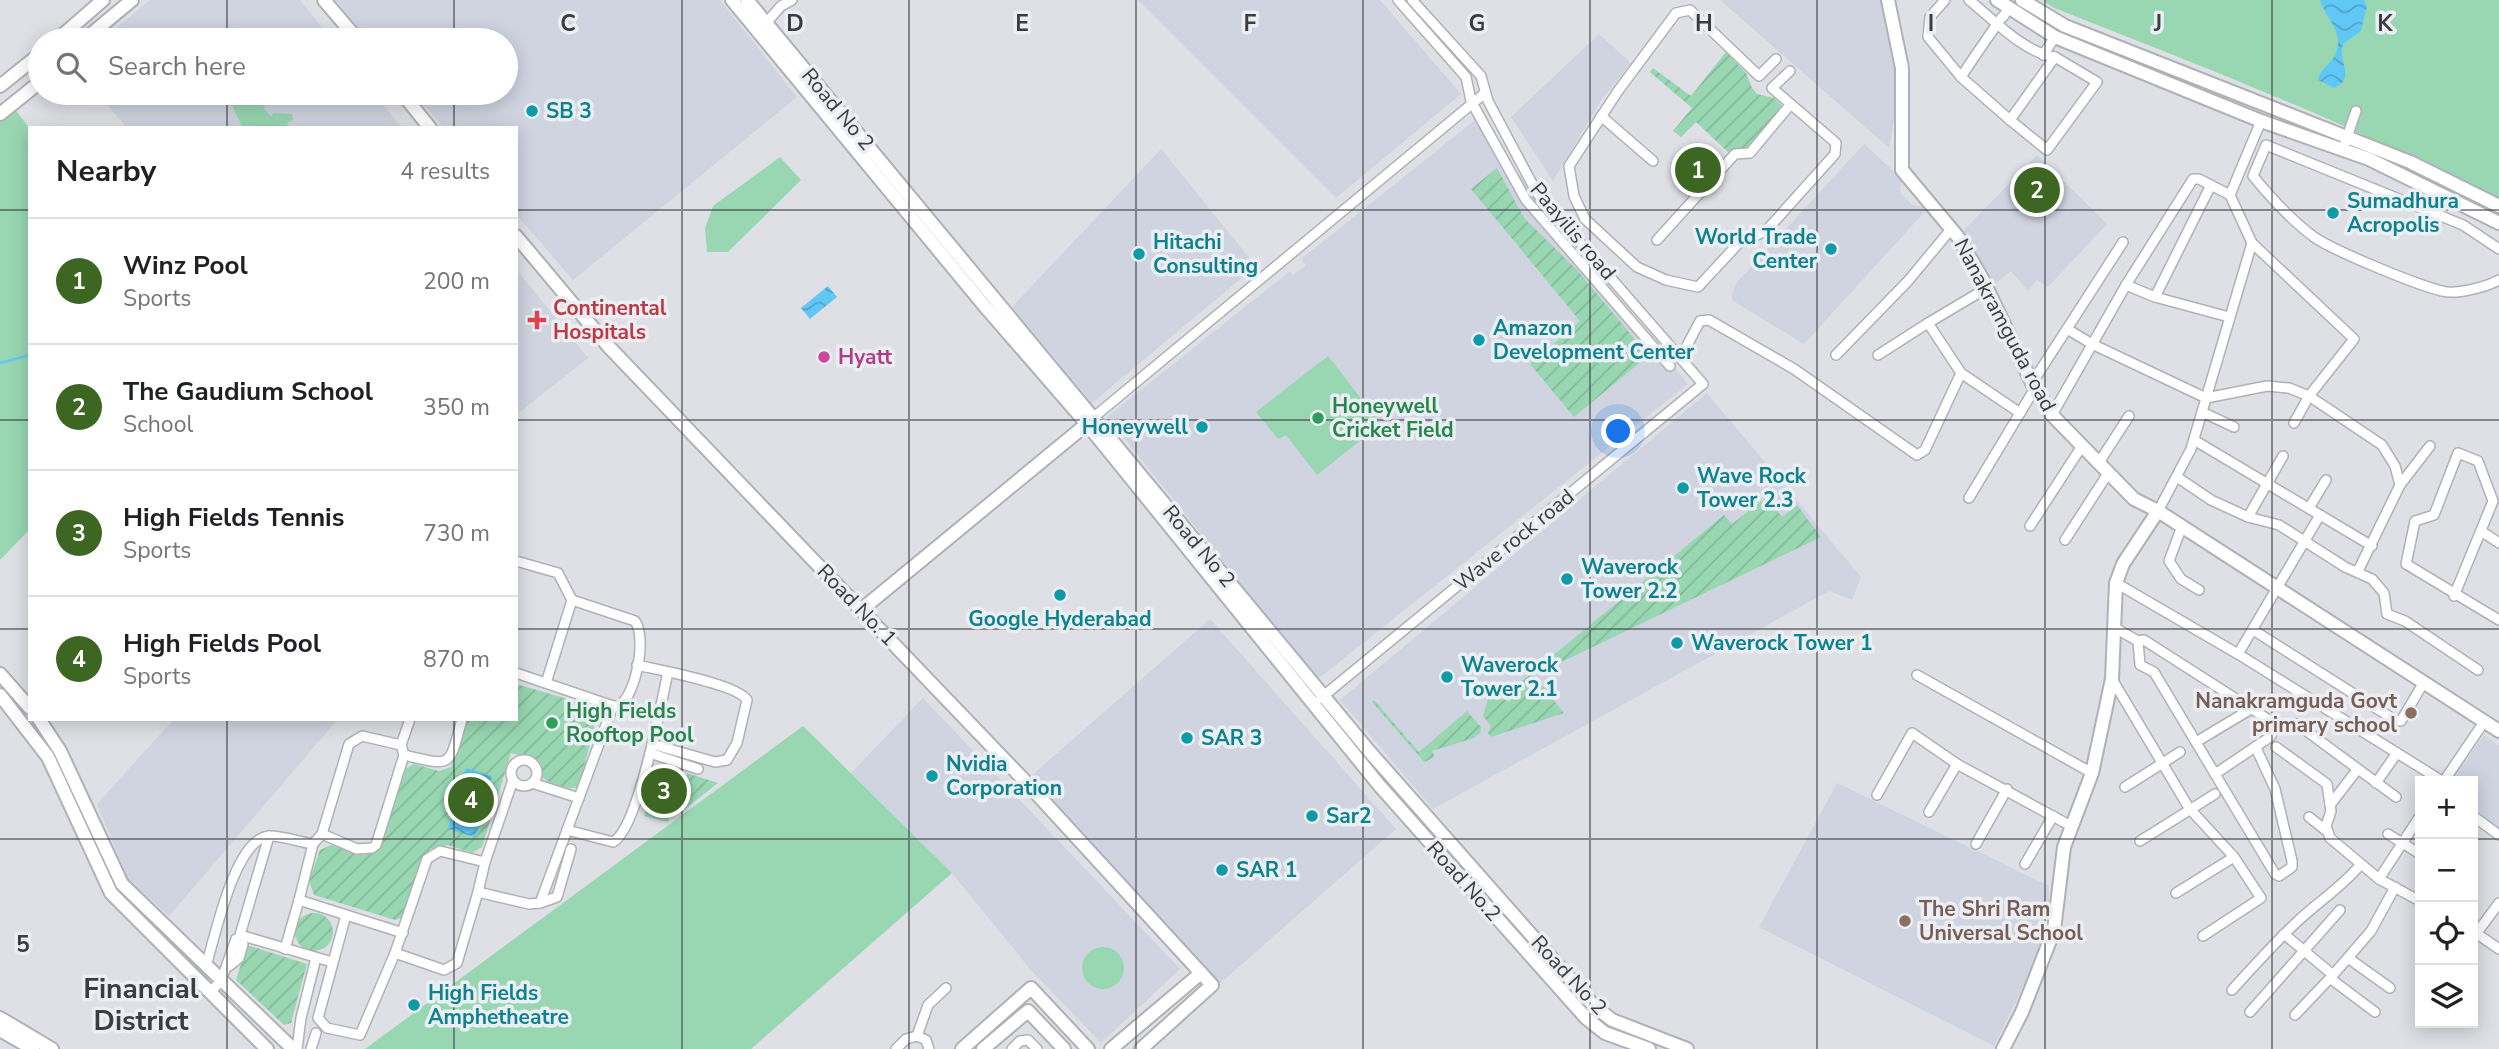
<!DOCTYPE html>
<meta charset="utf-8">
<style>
body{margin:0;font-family:"Nunito Sans",sans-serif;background:#f2f2f2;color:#202124}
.controls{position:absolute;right:21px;bottom:21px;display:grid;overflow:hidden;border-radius:0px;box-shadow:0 4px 18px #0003}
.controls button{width:63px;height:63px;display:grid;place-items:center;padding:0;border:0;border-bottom:2px solid #e0e0e0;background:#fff;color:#202124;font:35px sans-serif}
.you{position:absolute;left:1619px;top:432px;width:24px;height:24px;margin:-18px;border:5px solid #fff;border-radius:50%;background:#1a73e8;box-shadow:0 0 0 10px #1a73e833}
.badge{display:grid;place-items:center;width:46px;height:46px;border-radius:50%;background:#3d6622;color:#fff;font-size:23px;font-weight:700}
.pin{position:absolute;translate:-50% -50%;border:4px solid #fff;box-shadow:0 2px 7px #0006}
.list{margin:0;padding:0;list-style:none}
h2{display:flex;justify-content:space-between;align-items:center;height:91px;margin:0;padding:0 28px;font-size:30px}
h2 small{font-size:23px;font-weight:400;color:#757577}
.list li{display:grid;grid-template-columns:46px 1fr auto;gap:21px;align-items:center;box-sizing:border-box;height:126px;padding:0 28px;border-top:2px solid #e0e0e0}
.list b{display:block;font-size:26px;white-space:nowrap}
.list p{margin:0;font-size:23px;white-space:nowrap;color:#757577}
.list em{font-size:23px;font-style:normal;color:#757577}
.icon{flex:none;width:38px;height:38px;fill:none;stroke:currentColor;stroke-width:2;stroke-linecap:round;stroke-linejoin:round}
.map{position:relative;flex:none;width:2499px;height:1049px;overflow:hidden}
.search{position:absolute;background:#fff;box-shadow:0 4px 18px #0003;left:28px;top:28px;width:490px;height:77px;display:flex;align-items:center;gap:18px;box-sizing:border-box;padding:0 24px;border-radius:38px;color:#757577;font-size:26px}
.panel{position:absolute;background:#fff;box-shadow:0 4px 18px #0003;left:28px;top:126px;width:490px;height:595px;border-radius:0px}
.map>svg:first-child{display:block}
</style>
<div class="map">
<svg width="2499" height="1049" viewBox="0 0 2499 1049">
<defs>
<pattern id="garden-furrows" width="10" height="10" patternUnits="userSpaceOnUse" patternTransform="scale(1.75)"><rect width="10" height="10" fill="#98d7b2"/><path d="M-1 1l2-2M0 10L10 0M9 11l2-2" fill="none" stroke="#84b99a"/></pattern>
<pattern id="water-waves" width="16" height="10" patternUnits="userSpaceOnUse" patternTransform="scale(1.75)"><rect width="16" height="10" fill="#61c8f6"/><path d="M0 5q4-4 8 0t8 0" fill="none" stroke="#51a4c9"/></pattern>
</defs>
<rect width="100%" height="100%" fill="#dee0e5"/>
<!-- built -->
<g fill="#cfd4e0">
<path d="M150 0H300L332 40H102Z"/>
<path d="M335 0H720L797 97 573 280 516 214V128H444L414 93H506V40H369Z"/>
<path d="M1138 0H1380L1461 94 1336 198Z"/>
<path d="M1720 0H1883L1897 67 1898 98 1889 148Z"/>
<path d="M1599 34 1631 63 1602 99 1553 181 1511 117Z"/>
<path d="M97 93H374L402 128H127Z"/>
<path d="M1475 120 1688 384 1318 679 1107 417 1290 271 1293 275 1306 265 1301 259Z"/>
<path d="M1864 144 1901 178 1900 192 1912 205 1928 208 1804 344 1733 301 1731 296 1737 282Z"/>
<path d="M1161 149 1256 266 1092 403 1012 307Z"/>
<path d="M2037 155 2107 224 2048 287 2037 280 2028 291 2011 271 1995 284 1963 231Z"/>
<path d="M516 269 588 358 516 415Z"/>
<path d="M1707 393 1861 577 1852 600 1829 591 1433 809 1340 700Z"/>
<path d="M1210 619 1396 829 1216 987 1030 777Z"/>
<path d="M923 698 1180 969 1101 1043 1030 969 952 873 851 773Z"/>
<path d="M174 719H338L169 916 128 879 97 804Z"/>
<path d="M2484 735 2499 746V828L2473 809V781H2451Z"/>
<path d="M1837 783 2049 886V914L2038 957 1994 1046 1759 927Z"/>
</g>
<!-- grass -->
<g fill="#98d7b2">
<path d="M2043 0H2499V202C2355 124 2203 67 2052 7Z"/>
<path d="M232 93H267L264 109 271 116 274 113 292 114 293 120 287 123 289 128H243L233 108Z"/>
<path d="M14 108 30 129V529L0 560V120Z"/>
<path d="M780 157 801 180 728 252H707L705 228 713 206Z"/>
<path d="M1328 356 1381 424 1317 475 1286 435 1278 439 1256 412Z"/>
<path d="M803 726 952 873 751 1049H365Z"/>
<path d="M658 766 683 772 668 822 644 816Z"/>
<circle cx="1103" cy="968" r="21"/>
</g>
<!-- garden -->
<g fill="url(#garden-furrows)">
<path d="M1726 52 1746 73 1752 88 1757 94 1774 98 1784 108 1749 150 1730 154 1696 122 1681 137 1673 131 1692 108 1650 72 1653 68 1691 96Z"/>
<path d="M1497 168 1524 218 1578 271 1643 349 1638 354 1643 360 1574 417 1530 364 1580 321 1471 189Z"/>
<path d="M1766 498 1782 517 1797 505 1821 537 1549 668 1545 662 1724 515 1732 524Z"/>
<path d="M1532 673 1564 713 1491 737 1488 733 1491 726 1483 716 1488 699 1496 697 1510 702V691Z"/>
<path d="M516 684 599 708 579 787C568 791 547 784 540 775L539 761 511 753 482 847 472 853 448 845 430 849 408 915 395 920 314 895 309 881 320 850 331 845 363 855 375 852 382 841 403 770 414 764 439 771 451 767 467 719H516Z"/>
<path d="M1374 700 1419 752 1467 711 1481 727 1480 733 1474 738 1432 751 1435 757 1424 762 1372 702Z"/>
<path d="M687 773 718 783 680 813 676 809Z"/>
<path d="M71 788 118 887 210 979 208 981 116 890 67 790Z"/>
<circle cx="314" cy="932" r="19"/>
<path d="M247 945 307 964 291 1023 284 1025 236 980Z"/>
</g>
<!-- water -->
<g fill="url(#water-waves)">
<path d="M2320 0H2364L2367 6 2361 31 2343 44C2337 62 2357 78 2334 88L2318 80C2320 69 2329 66 2334 57 2347 34 2326 20 2320 0Z"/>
<path d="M828 286 837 297 810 319 801 308Z"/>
<path d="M466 768 492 776 487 792 490 794 475 837 448 829Z"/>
</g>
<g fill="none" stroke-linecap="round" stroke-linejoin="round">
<!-- stream -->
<path stroke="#61c8f6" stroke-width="2.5" d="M0 363 30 355"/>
<!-- street casing -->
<g stroke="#afb1b6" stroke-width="12">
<g id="street">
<path d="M1398 0 1466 77 1471 101 1526 200 1670 366"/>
<path d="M1945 0 1930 17 1928 37 1961 77"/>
<path d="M1969 0C1993 19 2024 53 2055 57L2010 120 1961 77C1974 57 1988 37 2002 17H2003L2008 9"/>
<path d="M766 23 781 6 792 0"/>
<path d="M2043 55 2055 37"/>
<path d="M1776 59 1759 76 1690 10 1676 13 1618 91 1569 166 1574 196 1585 219 1637 267 1666 280 1698 287 1739 243 1766 231 1835 154 1836 143 1772 88 1790 71"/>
<path d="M1601 116 1653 161"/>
<path d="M2010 120 2047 150 2097 82 2055 57"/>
<path d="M2261 121 2230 195 2252 243 2354 339 2309 396 2294 423"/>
<path d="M2345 143 2356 111"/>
<path d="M1657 240 1735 154 1750 153 1790 105"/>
<path d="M2499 249 2463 225 2266 145 2253 176C2271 198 2291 220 2314 237 2334 251 2417 285 2442 291 2456 295 2486 287 2499 280"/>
<path d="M2126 285 2155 297 2229 317"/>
<path d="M1987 288 1928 323 1961 373 2020 413"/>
<path d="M2155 297 2211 185"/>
<path d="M2067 329 2092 344 2206 398 2267 386 2289 388 2309 396 2382 445 2395 466 2400 485 2358 571"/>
<path d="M1836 355 1908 281 1952 228"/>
<path d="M1878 355 1928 323"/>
<path d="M1681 357 1700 321 1709 320 1794 369 1917 455 1925 450 1961 373"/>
<path d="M2032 383 2123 242"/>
<path d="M2202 412 2234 427"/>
<path d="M2052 415 2126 285 2193 179H2199L2230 195"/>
<path d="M1094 417 1485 93"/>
<path d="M2194 440 2372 546"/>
<path d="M2098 464 2129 416"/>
<path d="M2177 477 2211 500 2248 517 2279 525 2345 567 2372 579 2384 593 2387 614 2405 621 2478 670"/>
<path d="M2400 485 2430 446"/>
<path d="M1969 498 2035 388"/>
<path d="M2309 508 2326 480"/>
<path d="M2158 511 2191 449 2252 243"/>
<path d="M2248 517 2283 456"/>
<path d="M2030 526 2082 446"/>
<path d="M2182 526 2169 561 2181 579 2199 590"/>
<path d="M2481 531 2499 543"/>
<path d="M2065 540 2107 475"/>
<path d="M516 561 558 573 572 600 546 683"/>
<path d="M2116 583 2238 654 2442 781"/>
<path d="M2454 596 2493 501 2478 461 2458 453 2434 515 2415 521 2406 564 2499 620"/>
<path d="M2115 628 2138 641 2144 640 2269 720 2273 732 2270 737 2215 774 2154 672 2140 665 2138 641"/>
<path d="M2253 630 2395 720 2401 721 2424 682"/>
<path d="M2238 654 2320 515"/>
<path d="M637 665C658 670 737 684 747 700L737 743 727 760 715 762 652 744"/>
<path d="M516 673 613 706H619C636 695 647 638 635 621L572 600"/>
<path d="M1917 675 2092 773"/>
<path d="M2112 679 2189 808 2234 857 2261 898 2203 936"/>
<path d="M1321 698 1703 384 1537 193 1488 101 1481 76 1412 0"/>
<path d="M619 706 658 716"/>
<path d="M2297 724 2396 797"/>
<path d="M2196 742 2251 709"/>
<path d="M2276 747 2327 784 2331 811 2326 826 2330 838 2379 879"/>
<path d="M650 753 698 769"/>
<path d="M404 755C453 767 449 767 462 719"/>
<circle cx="524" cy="773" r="13"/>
<path d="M2215 774 2275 874 2279 876 2292 867V861L2275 789 2256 748"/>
<path d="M2444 781 2484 722"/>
<path d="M532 783 579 798"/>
<path d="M2376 783 2397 753"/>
<path d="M2125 787 2180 752"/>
<path d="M1877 795 1912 733 1957 764 2071 826"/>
<path d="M2330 805 2357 770"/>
<path d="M1929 812 1957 764"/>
<path d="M2420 816 2379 879 2420 901"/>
<path d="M2473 816 2499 835"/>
<path d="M2309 817 2328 832"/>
<path d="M567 830 613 842C638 829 661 704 668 672"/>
<path d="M322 834 357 849 372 848 376 845 404 755 401 745"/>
<path d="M2388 834 2420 854"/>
<path d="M269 836 240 935 332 962"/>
<path d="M2140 841 2215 794"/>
<path d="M313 844 322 834 349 744 362 736 401 745 410 719"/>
<path d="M1976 844 2007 789"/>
<path d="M2025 864 2053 816"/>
<path d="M478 892 485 862"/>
<path d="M2176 893 2234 857"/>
<path d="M540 903 557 897 571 849"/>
<path d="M346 915 318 1018 327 1028 360 1035 395 953 427 859 440 851 485 862 513 780"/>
<path d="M2473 931 2499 949"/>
<path d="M2284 934 2333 975 2295 1015"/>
<path d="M2476 934 2499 903"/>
<path d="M285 949 299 900"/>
<path d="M395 953 444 970 457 963 478 892 529 904 540 903 613 706"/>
<path d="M2348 958 2390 988"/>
<path d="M206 966C215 937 235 837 270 836 284 836 299 842 313 844L299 900 403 933"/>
<path d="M229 966 239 958 243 944"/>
<path d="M2333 975 2371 931 2395 887"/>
<path d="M2331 979 2375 1012"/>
<path d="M2232 990C2254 966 2276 941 2300 919 2321 900 2344 885 2361 864"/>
<path d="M210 992 221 981 236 939"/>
<path d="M2250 1012 2340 910"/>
<path d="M917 1036 926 1040 929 1049"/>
<path d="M297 1049 301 1018 316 958"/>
<path d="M311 1049 316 1033"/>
<path d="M896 1049 906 1039 917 1036 928 1005 946 988"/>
<path d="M1012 1049 1020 1041 1028 1040 1037 1049"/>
</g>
</g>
<!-- secondary casing -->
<g stroke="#afb1b6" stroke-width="16">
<g id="secondary">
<path d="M324 0 358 40"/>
<path d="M732 0 982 303 1087 424 1379 785 1586 1018 1605 1033 1649 1049"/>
<path d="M747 0 1369 751 1594 1006 1612 1020 1687 1049"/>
<path d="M1888 0 1902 68V170L1958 237 1983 280 2032 383 2052 415 2134 499 2158 511 2499 731"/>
<path d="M1997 0 2055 37 2261 121 2369 159 2499 223"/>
<path d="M2022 0 2065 26 2410 162 2499 206"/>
<path d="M57 40 103 0"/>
<path d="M84 40 132 0"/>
<path d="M0 86 40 54"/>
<path d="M402 93 430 128"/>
<path d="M0 114 40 82"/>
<path d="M516 236 609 347 1024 780 1212 985 1141 1049"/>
<path d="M861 610 1093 419"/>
<path d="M0 674 30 708"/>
<path d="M0 695 48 757 111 893 267 1049"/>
<path d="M39 719 60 751 122 884 293 1049"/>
<path d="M0 1018 52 1049"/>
<path d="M0 1030 33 1049"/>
<path d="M962 1049 1031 988 1088 1049"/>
<path d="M983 1049 1028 1011 1064 1049"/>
<path d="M1111 1049 1201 973"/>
<path d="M2003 1049 2022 1012 2054 930 2064 847 2092 773 2112 679 2116 583 2123 564 2158 511"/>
</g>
</g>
<!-- street -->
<use href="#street" stroke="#fff" stroke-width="9"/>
<!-- secondary -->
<use href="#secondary" stroke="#fff" stroke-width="12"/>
</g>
<!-- grid -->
<path fill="none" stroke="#3c3d3f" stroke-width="2" stroke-opacity="0.55" d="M227 0V40M454 0V40M682 0V1049M909 0V1049M1136 0V1049M1363 0V1049M1590 0V1049M1817 0V1049M2045 0V1049M2272 0V1049M227 93V128M454 93V128M0 210H30M516 210H2499M0 420H30M516 420H2499M0 629H30M516 629H2499M227 719V1049M454 719V1049M0 839H2420M2473 839H2499"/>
<!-- markers -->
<g fill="#0f9aa8" stroke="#ebeef2" stroke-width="2.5">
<circle cx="532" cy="111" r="7"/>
<circle cx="2333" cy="213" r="7"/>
<circle cx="1831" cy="249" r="7"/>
<circle cx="1139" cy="254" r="7"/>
<circle cx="1479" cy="340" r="7"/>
<circle cx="1202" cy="427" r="7"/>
<circle cx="1683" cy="488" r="7"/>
<circle cx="1567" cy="579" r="7"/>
<circle cx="1060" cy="595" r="7"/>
<circle cx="1677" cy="643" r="7"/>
<circle cx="1447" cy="677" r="7"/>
<circle cx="1187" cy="738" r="7"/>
<circle cx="932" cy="776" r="7"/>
<circle cx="1312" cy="816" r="7"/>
<circle cx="1222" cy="870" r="7"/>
<circle cx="414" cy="1005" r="7"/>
</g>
<path fill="#e0444e" stroke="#ebeef2" stroke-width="2.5" d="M533.5 309.5h7v7h7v7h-7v7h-7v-7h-7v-7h7z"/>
<circle fill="#d1479c" stroke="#ebeef2" stroke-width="2.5" cx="824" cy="357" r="7"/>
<g fill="#2e9e5b" stroke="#ebeef2" stroke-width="2.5">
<circle cx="1318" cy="418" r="7"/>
<circle cx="552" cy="723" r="7"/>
</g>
<g fill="#8d6e63" stroke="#ebeef2" stroke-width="2.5">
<circle cx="2411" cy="713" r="7"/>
<circle cx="1905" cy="921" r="7"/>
</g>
<g text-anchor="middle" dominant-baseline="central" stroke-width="7" stroke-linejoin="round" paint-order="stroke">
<!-- street labels -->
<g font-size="21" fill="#3c3d3f" stroke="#ebeef2">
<text transform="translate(838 109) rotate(50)">Road No 2</text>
<text transform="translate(1573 231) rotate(50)">Paayilis road</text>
<text transform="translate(2005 325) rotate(62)">Nanakramguda road</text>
<text transform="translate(1514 540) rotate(-39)">Wave rock road</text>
<text transform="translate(1199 546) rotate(50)">Road No 2</text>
<text transform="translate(857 605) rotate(46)">Road No. 1</text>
<text transform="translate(1464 881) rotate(48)">Road No.2</text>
<text transform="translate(1569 975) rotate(47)">Road No 2</text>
</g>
<!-- culture labels -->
<g font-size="21" font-weight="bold" fill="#0d838f" stroke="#ebeef2" text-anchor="start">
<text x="546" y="111">SB 3</text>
<text x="2347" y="201">Sumadhura<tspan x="2347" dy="24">Acropolis</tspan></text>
<text x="1817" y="237" text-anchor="end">World Trade<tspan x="1817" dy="24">Center</tspan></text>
<text x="1153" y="242">Hitachi<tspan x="1153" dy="24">Consulting</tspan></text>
<text x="1493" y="328">Amazon<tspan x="1493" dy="24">Development Center</tspan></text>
<text x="1188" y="427" text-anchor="end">Honeywell</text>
<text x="1697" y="476">Wave Rock<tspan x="1697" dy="24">Tower 2.3</tspan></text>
<text x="1581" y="567">Waverock<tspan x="1581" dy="24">Tower 2.2</tspan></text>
<text x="1060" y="619" text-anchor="middle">Google Hyderabad</text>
<text x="1691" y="643">Waverock Tower 1</text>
<text x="1461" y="665">Waverock<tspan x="1461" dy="24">Tower 2.1</tspan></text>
<text x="1201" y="738">SAR 3</text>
<text x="946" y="764">Nvidia<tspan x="946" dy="24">Corporation</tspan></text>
<text x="1326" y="816">Sar2</text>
<text x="1236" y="870">SAR 1</text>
<text x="428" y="993">High Fields<tspan x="428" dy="24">Amphetheatre</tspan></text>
</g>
<!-- health labels -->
<g font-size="21" font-weight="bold" fill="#be3a42" stroke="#ebeef2" text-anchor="start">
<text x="553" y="308">Continental<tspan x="553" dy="24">Hospitals</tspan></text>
</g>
<!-- hotel labels -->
<g font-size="21" font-weight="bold" fill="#b23c85" stroke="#ebeef2" text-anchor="start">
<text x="838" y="357">Hyatt</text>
</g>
<!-- leisure labels -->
<g font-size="21" font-weight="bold" fill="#27864d" stroke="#ebeef2" text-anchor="start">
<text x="1332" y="406">Honeywell<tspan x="1332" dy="24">Cricket Field</tspan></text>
<text x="566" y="711">High Fields<tspan x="566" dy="24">Rooftop Pool</tspan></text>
</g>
<!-- education labels -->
<g font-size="21" font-weight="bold" fill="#785e54" stroke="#ebeef2" text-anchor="end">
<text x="2397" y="701">Nanakramguda Govt<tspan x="2397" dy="24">primary school</tspan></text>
<text x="1919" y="909" text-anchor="start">The Shri Ram<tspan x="1919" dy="24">Universal School</tspan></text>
</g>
<!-- district labels -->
<g font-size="28" font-weight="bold" fill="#3c3d3f" stroke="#ebeef2">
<text x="141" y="989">Financial<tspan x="141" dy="32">District</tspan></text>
</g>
</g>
<g font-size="23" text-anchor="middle" font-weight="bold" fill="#3c3d3f" stroke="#ebeef2" stroke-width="7" stroke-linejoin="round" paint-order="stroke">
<text x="568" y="31">C</text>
<text x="795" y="31">D</text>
<text x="1022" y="31">E</text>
<text x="1250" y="31">F</text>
<text x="1477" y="31">G</text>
<text x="1704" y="31">H</text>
<text x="1931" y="31">I</text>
<text x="2158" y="31">J</text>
<text x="2385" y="31">K</text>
<text x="23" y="952">5</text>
</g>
</svg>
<div class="controls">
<button>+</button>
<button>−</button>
<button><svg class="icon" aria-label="locate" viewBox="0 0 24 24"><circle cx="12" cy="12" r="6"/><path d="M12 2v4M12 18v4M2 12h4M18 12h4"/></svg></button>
<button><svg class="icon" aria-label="layers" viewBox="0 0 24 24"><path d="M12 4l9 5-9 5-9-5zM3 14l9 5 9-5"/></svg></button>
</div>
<div class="you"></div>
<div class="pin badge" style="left:1698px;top:170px">1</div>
<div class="pin badge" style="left:2037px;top:190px">2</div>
<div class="pin badge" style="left:664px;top:791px">3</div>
<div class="pin badge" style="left:471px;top:800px">4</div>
<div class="search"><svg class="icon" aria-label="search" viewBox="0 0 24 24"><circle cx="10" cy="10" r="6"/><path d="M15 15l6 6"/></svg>Search here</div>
<section class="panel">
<h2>Nearby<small>4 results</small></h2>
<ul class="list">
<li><span class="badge">1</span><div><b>Winz Pool</b><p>Sports</p></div><em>200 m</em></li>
<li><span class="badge">2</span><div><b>The Gaudium School</b><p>School</p></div><em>350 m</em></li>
<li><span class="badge">3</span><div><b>High Fields Tennis</b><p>Sports</p></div><em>730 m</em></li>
<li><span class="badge">4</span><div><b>High Fields Pool</b><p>Sports</p></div><em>870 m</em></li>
</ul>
</section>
</div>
